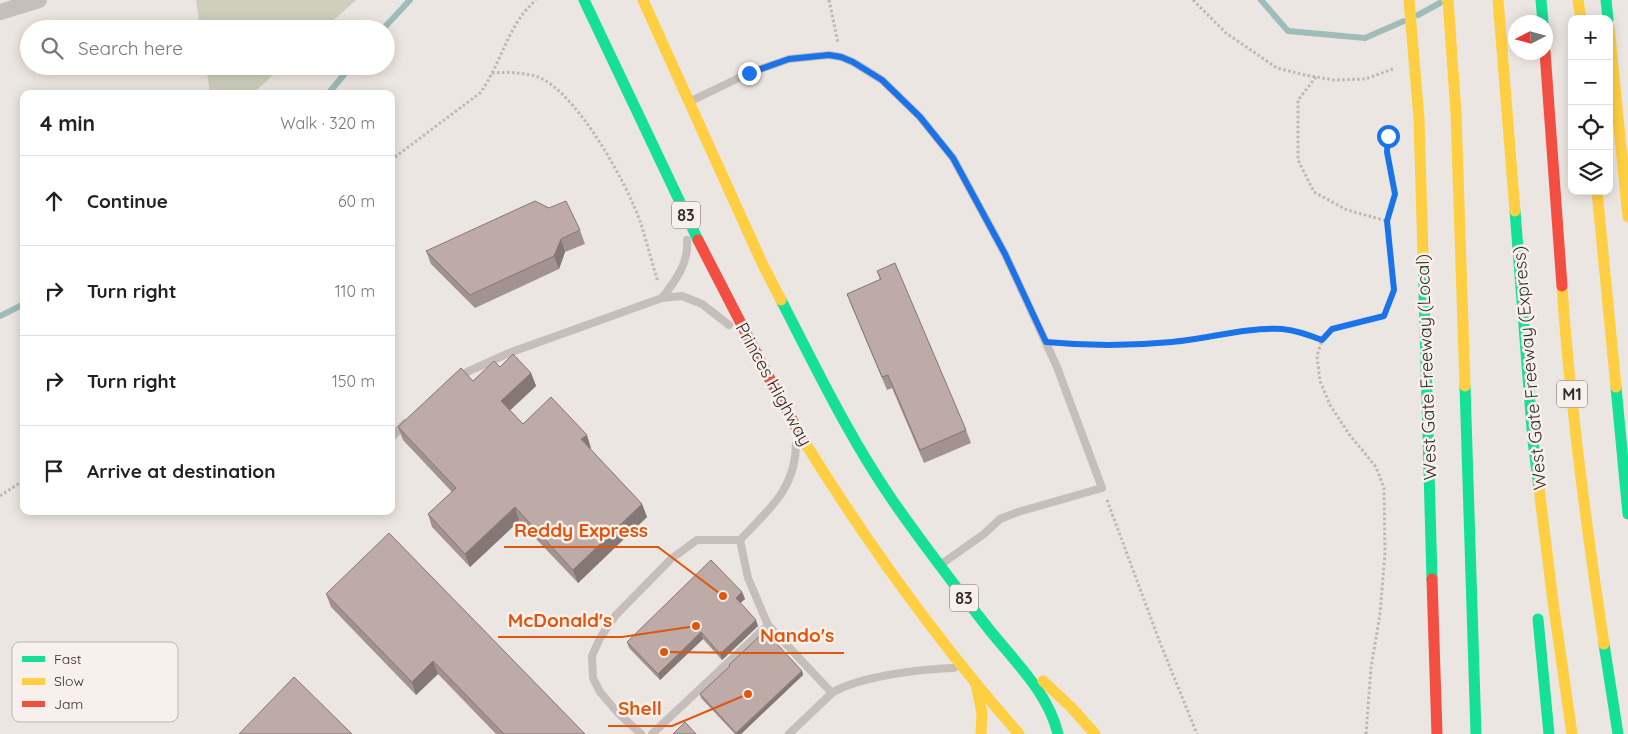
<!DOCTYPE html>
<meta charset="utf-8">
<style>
body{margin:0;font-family:Quicksand,sans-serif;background:#f2f2f2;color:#222}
.controls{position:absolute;right:15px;top:15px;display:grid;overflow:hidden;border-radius:10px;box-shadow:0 2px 12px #0003}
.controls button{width:45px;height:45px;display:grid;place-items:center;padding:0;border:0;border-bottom:1px solid #e0e0e0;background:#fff;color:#222;font:25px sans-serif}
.compass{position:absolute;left:1508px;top:15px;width:45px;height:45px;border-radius:50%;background:#fff;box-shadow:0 2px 12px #0003;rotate:264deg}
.stop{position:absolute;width:15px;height:15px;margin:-11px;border:4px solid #1a73e8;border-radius:50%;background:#fff}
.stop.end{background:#1a73e8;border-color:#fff;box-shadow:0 1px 5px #0008}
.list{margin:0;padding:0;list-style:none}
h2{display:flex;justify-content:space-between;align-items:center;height:65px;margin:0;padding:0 20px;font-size:21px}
h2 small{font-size:16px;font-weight:400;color:#767676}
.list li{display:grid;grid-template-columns:32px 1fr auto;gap:15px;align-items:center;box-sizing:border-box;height:90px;padding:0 20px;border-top:1px solid #e0e0e0}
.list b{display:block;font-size:19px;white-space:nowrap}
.list em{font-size:16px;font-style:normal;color:#767676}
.icon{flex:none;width:28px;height:28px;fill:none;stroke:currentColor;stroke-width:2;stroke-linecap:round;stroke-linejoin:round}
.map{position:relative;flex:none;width:1628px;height:734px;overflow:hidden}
.search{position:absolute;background:#fff;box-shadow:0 2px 12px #0003;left:20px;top:20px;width:375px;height:55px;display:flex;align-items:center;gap:12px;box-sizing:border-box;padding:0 18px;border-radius:28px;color:#767676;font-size:19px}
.panel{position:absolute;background:#fff;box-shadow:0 2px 12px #0003;left:20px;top:90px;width:375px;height:425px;border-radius:10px}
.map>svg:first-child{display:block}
</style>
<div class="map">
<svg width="1628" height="734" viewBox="0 0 1628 734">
<rect width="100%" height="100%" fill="#ece6e2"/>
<!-- green -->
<g fill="#cfcfbe">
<path d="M196 0H356L324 29H200Z"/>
<path d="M206 66H283L252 94H210Z"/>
</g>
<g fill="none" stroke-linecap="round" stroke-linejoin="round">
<!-- stream -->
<g stroke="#a0bcb8" stroke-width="6">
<path d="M1261 0 1288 31 1365 38 1404 21"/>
<path d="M1418 15 1440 3"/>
<path d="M383 29 410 0"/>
<path d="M328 94 351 66"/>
<path d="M0 316 24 304"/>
</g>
<!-- path -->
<g stroke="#beb7b4" stroke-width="3" stroke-dasharray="2.5 2.5" stroke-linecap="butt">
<path d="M829 0 838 43"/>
<path d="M1193 0 1226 33 1277 68 1305 75 1334 80 1365 79 1393 69"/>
<path d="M492 73C507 72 523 72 538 77 577 92 628 185 641 224 647 243 652 263 658 282"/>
<path d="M1316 77 1298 100V160L1314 192 1347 210 1387 221"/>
<path d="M391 160 480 93C502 63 507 25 536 0"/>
<path d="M1060 343C1098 347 1137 347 1175 342 1210 337 1246 327 1281 329 1296 330 1309 335 1322 340"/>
<path d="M0 496 24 480"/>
<path d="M1107 500 1159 640 1197 734"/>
<path d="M1366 734 1371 668 1380 614 1385 553 1384 488 1376 467 1349 434 1330 405 1320 381 1317 356 1322 340 1332 329 1384 316 1394 290 1387 221 1395 194 1386 144 1390 131 1395 126"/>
</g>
<!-- lane -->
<g stroke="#c5bebb" stroke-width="8">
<path d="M693 100 749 73 789 59 829 55 841 57 853 62 882 80 920 117 953 158 1005 254 1057 367 1102 488 1018 512 1000 519 984 534 943 563"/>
<path d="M662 298C676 280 689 263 687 240"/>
<path d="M458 379 467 372 509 353 662 298 682 296 702 304 729 325"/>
<path d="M391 438 405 423"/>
<path d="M740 540 748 578 768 625 832 693"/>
<path d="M641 734 618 713 600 692 593 678 592 656 600 638 615 616 671 559 697 540H740C769 509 796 489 796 443"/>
<path d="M652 734 768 625"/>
<path d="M789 734 832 693C859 676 922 669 954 668"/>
</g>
<!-- street -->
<path stroke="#c5bebb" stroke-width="16" d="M0 12 39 0"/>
<!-- fast -->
<g stroke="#16e098" stroke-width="11">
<path d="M584 0 698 240"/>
<path d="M1541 0 1543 22"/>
<path d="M1606 0 1608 19"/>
<path d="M1515 211 1533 441 1539 488"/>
<path d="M1423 255 1432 579"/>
<path d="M781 300C816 368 849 437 893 501 923 544 955 586 988 628 1014 661 1048 692 1058 734"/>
<path d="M1465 386 1476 734"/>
<path d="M1616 387 1628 514"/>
<path d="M1538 619 1549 734"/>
<path d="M1604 644 1618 734"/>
</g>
<!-- slow -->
<g stroke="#ffcf43" stroke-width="11">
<path d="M643 0 762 263 781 300"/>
<path d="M1409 0 1419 119 1423 255"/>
<path d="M1448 0 1456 113 1465 386"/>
<path d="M1498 0 1515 211"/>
<path d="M1578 0 1581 19"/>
<path d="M1609 27 1628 217"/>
<path d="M1597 191 1616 387"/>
<path d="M1562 286C1570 406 1586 525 1604 644"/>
<path d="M802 438C867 543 937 641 1019 734"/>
<path d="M1539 488 1553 602 1572 734"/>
<path d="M1043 681 1071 707 1095 734"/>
<path d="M976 684 982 714 981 734"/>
</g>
<!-- jam -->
<g stroke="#f24e42" stroke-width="11">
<path d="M1545 52 1562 286"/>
<path d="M698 240 766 372 802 438"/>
<path d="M1432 579 1437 734"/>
</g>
</g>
<!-- wall -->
<g fill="#a3928f">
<path d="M580 230 585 244 565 252 559 269 475 308 431 264 426 251Z"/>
<path d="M877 271 966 430 971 443 924 463 892 388 887 390 852 307 847 294 880 280Z"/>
<path d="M500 367 531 373 536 386 510 410 523 424 591 448 590 449 642 504 647 517 578 583 519 521 470 567 432 527 428 514 452 492 403 440 398 427 473 381Z"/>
<path d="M742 592 745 599 740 603 758 626 722 660 703 639 660 680 629 648 627 642Z"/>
<path d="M326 594 585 734H496L438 674 416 695 331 607Z"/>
<path d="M729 665 802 671 803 675 741 734H735L701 698 700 694 729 667Z"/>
</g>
<!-- shaded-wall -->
<g fill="#857774">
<path d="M561 239 565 252 559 269 554 256Z"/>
<path d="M531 373 536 386 506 414 501 401Z"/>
<path d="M587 435 591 448 586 453 581 439Z"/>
<path d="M642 504 647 517 578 583 573 570Z"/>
<path d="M515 507 519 521 470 567 465 554Z"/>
<path d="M742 592 745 599 738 605 736 598Z"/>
<path d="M756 620 758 626 722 660 720 654Z"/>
<path d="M701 632 703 639 660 680 658 674Z"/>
<path d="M433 661 438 674 416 695 412 682Z"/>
<path d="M802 671 803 675 741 734H736Z"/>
</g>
<!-- building -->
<g fill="#beaaa6" stroke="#857774">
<path d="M535 201 549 208 566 201 580 230 561 239 554 256 470 295 426 251Z"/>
<path d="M895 263 966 430 920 450 888 375 882 377 847 294 881 279 877 271Z"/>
<path d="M513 354 531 373 501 401 523 424 551 397 587 435 581 439 642 504 573 570 515 507 465 554 428 514 456 488 398 427 461 368 473 381 494 361 500 367Z"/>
<path d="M389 533 585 734H504L433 661 412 682 326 594Z"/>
<path d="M711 560 742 592 736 598 756 620 720 654 701 632 658 674 627 642Z"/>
<path d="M765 631 802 671 736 733 700 694 730 666 729 665Z"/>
<path d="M294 677 352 734H239Z"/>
<path d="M685 722 696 734H673Z"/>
</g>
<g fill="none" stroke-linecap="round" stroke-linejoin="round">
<!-- route -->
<path stroke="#1a73e8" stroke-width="6" d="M749 73 789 59 829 55 841 57 853 62 882 80 920 117 953 158 1005 254 1046 342C1088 346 1129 346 1172 342 1208 339 1245 327 1282 329 1296 330 1309 335 1322 340L1332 329 1384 316 1394 290 1387 221 1395 194 1387 152 1388 136"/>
</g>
<g text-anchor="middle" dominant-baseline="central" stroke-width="5" stroke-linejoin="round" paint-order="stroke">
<!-- shield labels -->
<g fill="#f8f0ea" stroke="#706764" stroke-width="1">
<rect x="672" y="201.5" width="28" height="27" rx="4"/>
<rect x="1557" y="380.5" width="30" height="27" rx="4"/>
<rect x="950" y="584.5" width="28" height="27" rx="4"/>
</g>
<g font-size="16" font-weight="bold" fill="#352c2a">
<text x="686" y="215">83</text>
<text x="1572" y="394">M1</text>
<text x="964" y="598">83</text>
</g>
<!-- street labels -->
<g font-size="18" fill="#352c2a" stroke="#f8f0ea">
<text transform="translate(1426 367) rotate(-92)">West Gate Freeway (Local)</text>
<text transform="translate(1529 368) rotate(-95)">West Gate Freeway (Express)</text>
<text transform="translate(774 384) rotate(61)">Princes Highway</text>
</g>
</g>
<!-- legend -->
<rect x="12" y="642" width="166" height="80" rx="8" fill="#f8f0ea" stroke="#beb5b0" stroke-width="1"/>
<rect x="22" y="656" width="23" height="6" fill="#16e098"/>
<rect x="22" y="678" width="23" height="7" fill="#ffcf43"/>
<rect x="22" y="701" width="23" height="6" fill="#f24e42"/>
<g font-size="14" fill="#352c2a">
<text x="54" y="664">Fast</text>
<text x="54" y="686">Slow</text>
<text x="54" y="709">Jam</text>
</g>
<!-- callouts -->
<path fill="none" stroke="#df570e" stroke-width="2" d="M723 596L658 547H504M696 626L622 637H498M664 652L749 653H844M748 694L672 726H608"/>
<g fill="#df570e" stroke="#f8f0ea" stroke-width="2">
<circle cx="723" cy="596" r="5"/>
<circle cx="696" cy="626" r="5"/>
<circle cx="664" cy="652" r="5"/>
<circle cx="748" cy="694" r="5"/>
</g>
<g font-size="19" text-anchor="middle" font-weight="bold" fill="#df570e" stroke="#f8f0ea" stroke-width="5" stroke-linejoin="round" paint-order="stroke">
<text x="581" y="537">Reddy Express</text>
<text x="560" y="627">McDonald's</text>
<text x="797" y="642">Nando's</text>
<text x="640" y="715">Shell</text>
</g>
</svg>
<div class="controls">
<button>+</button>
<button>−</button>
<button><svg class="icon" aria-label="locate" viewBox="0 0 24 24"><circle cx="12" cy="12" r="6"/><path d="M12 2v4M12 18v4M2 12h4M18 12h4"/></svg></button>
<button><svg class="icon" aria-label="layers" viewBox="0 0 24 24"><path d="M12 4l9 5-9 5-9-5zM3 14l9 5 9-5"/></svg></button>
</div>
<svg class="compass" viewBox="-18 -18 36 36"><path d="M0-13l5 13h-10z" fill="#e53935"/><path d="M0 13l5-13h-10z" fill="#767676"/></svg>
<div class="stop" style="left:1388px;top:136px"></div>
<div class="stop end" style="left:749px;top:73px"></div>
<div class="search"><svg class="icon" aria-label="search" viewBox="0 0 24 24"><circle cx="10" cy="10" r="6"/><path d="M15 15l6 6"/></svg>Search here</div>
<section class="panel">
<h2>4 min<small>Walk · 320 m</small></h2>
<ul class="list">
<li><svg class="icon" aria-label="ahead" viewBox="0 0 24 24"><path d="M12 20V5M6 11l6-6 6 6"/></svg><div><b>Continue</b></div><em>60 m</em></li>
<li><svg class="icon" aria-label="right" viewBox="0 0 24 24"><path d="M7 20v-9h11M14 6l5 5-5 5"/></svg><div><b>Turn right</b></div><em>110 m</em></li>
<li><svg class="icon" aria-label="right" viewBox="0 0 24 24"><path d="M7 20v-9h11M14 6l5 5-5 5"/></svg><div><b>Turn right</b></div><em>150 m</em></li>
<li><svg class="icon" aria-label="arrive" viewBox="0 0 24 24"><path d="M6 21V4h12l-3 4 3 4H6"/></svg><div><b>Arrive at destination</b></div></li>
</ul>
</section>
</div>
